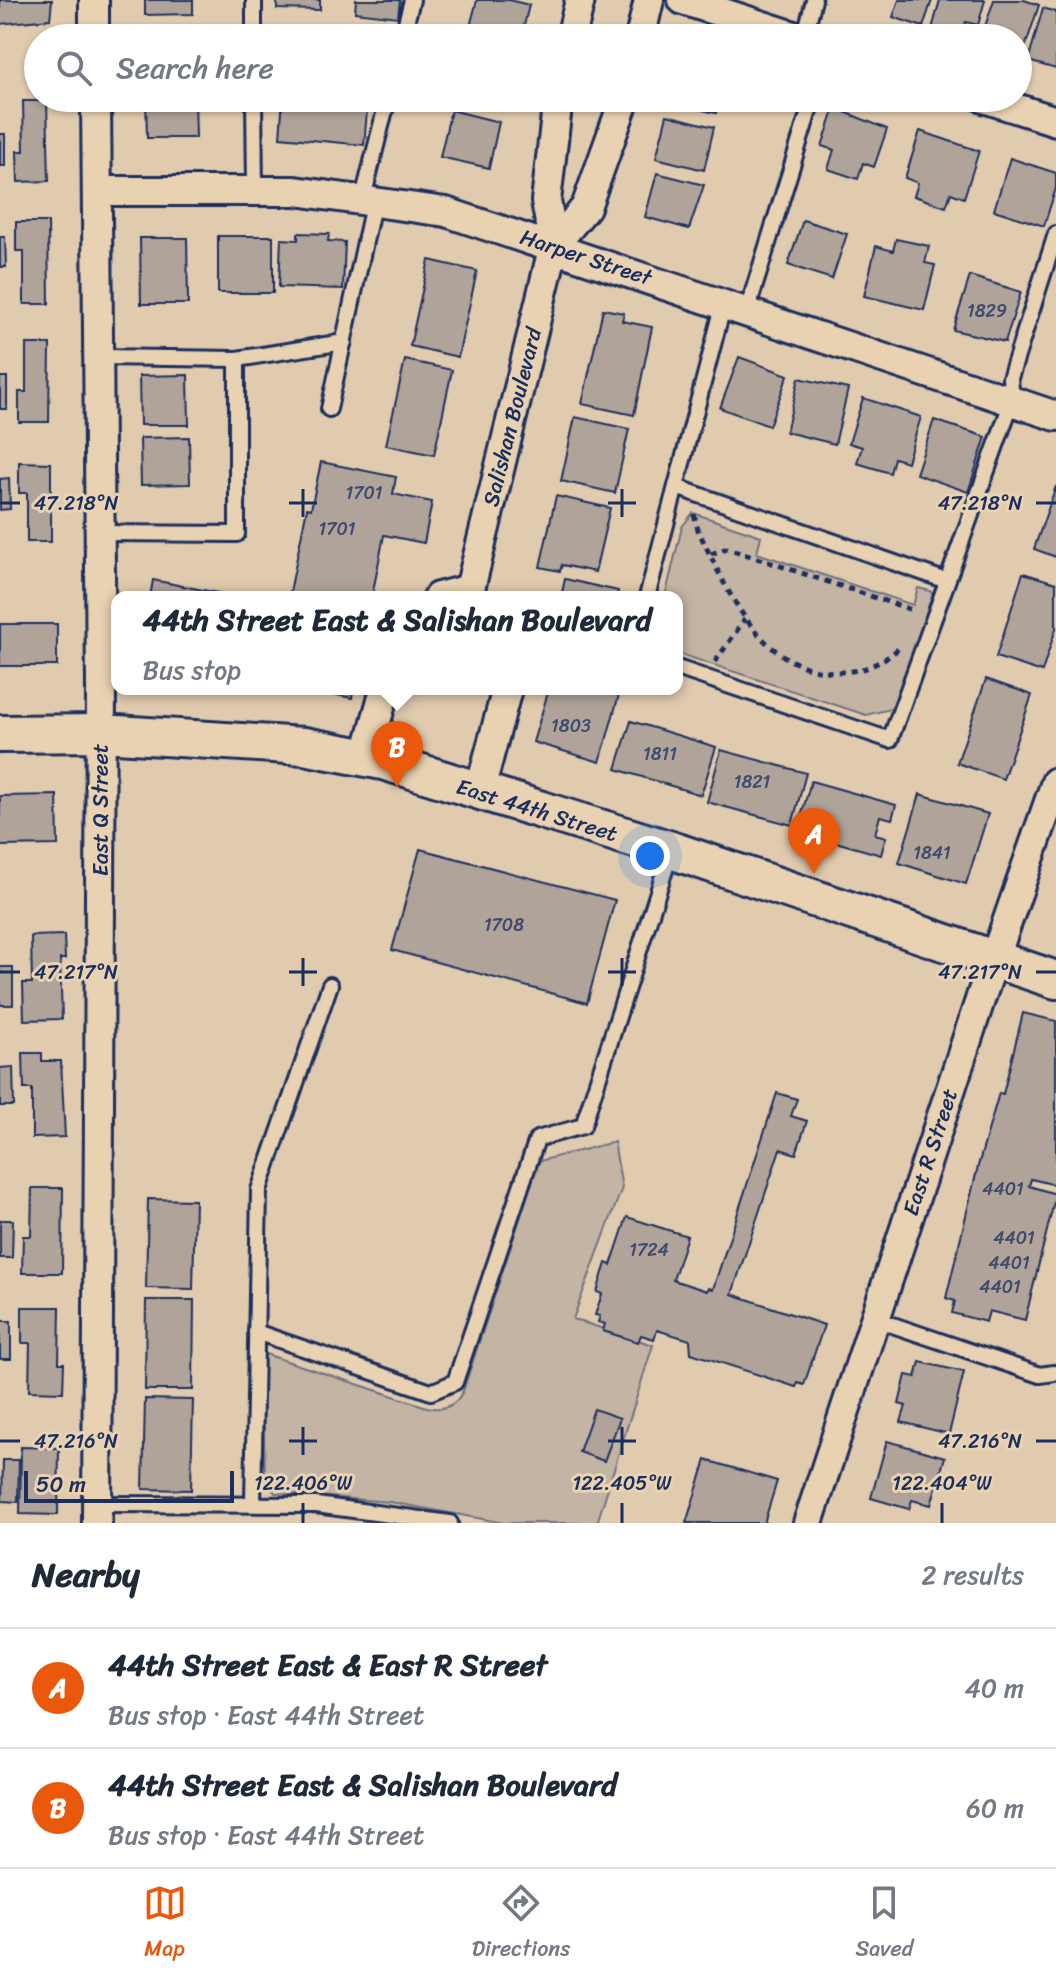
<!DOCTYPE html>
<meta charset="utf-8">
<style>
body{margin:0;font-family:Sriracha,sans-serif;background:#f6f6f7;color:#1f2937}
.scale{position:absolute;left:24px;bottom:20px;width:210px;box-sizing:border-box;padding-left:8px;border:4px solid #1b2f5e;border-top:0;font-size:22px;line-height:28px;white-space:nowrap;color:#1b2f5e;-webkit-text-stroke:6px #e9d2b2;paint-order:stroke}
.you{position:absolute;left:650px;top:856px;width:28px;height:28px;margin:-20px;border:6px solid #fff;border-radius:50%;background:#1a73e8;box-shadow:0 0 0 12px #1a73e833}
.badge{display:grid;place-items:center;width:52px;height:52px;border-radius:50%;background:#ea580c;color:#fff;font-size:26px;font-weight:700}
.pin{position:absolute;translate:-50% -66px;filter:drop-shadow(0 2px 4px #0008)}
.pin::after{content:'';position:absolute;top:42px;width:28px;height:24px;background:inherit;clip-path:polygon(0 0,100% 0,50% 100%)}
.popup{position:absolute;left:111px;top:591px;width:572px;height:104px;box-sizing:border-box;display:grid;place-content:center;border-radius:16px;background:#fff;filter:drop-shadow(0 2px 6px #0005);font-size:26px;white-space:nowrap;color:#747a83}
.popup b{font-size:30px;color:#1f2937}
.popup::after{content:'';position:absolute;left:50%;top:100%;margin-left:-16px;border:16px solid transparent;border-top-color:#fff}
.list{margin:0;padding:0;list-style:none}
h2{display:flex;justify-content:space-between;align-items:center;height:104px;margin:0;padding:0 32px;font-size:34px}
h2 small{font-size:26px;font-weight:400;color:#747a83}
.list li{display:grid;grid-template-columns:52px 1fr auto;gap:24px;align-items:center;box-sizing:border-box;height:120px;padding:0 32px;border-top:2px solid #e0e1e3}
.list b{display:block;font-size:30px;white-space:nowrap}
.list p{margin:0;font-size:26px;white-space:nowrap;color:#747a83}
.list em{font-size:26px;font-style:normal;color:#747a83}
.icon{flex:none;width:44px;height:44px;fill:none;stroke:currentColor;stroke-width:2;stroke-linecap:round;stroke-linejoin:round}
.map{position:relative;flex:none;width:1056px;height:1523px;overflow:hidden}
.search{position:absolute;background:#fff;box-shadow:0 2px 6px #0004;left:24px;right:24px;top:24px;height:88px;display:flex;align-items:center;gap:20px;box-sizing:border-box;padding:0 28px;border-radius:44px;color:#747a83;font-size:30px}
.sheet{height:344px;background:#fff}
nav{display:flex;justify-content:space-around;align-items:center;box-sizing:border-box;height:112px;border-top:2px solid #e0e1e3;background:#fff;font-size:22px;color:#747a83}
nav a{display:grid;justify-items:center;gap:4px}
nav .on{color:#ea580c}
.map>svg:first-child{display:block}
</style>
<div class="map">
<svg width="1056" height="1523" viewBox="0 0 1056 1523">
<rect width="100%" height="100%" fill="#e1cbaf"/>
<filter id="ink" filterUnits="userSpaceOnUse"><feTurbulence type="fractalNoise" baseFrequency=".0125" numOctaves="2"/><feDisplacementMap in="SourceGraphic" scale="16" xChannelSelector="R" yChannelSelector="G"/><feConvolveMatrix kernelMatrix="1 2 1 2 8 2 1 2 1" color-interpolation-filters="sRGB"/></filter>
<g filter="url(#ink)">
<!-- green -->
<g fill="#c3b4a3" stroke="#6f7280" stroke-width="2">
<path d="M693 513 761 536 757 553 913 605 918 588 930 591 934 597 895 708 866 715 677 653V597H665L682 527Z"/>
<path d="M614 1142 622 1188 573 1319 653 1345 597 1523H504L390 1502 275 1493 265 1479 262 1353 427 1407C443 1411 455 1407 463 1391L539 1161Z"/>
</g>
<!-- building -->
<g fill="#b0a49a" stroke="#1b2f5e" stroke-width="2">
<path d="M0 0H52L50 19 0 24Z"/>
<path d="M145 0H193V14L145 15Z"/>
<path d="M277 0H320V10L277 9Z"/>
<path d="M356 0H400L398 17 355 12Z"/>
<path d="M477 0H509L529 5 521 38H467Z"/>
<path d="M899 0H932L923 27 893 17Z"/>
<path d="M940 0H985L978 25 966 22 961 37 932 29Z"/>
<path d="M994 0H1024L1039 5 1022 57 1018 56V38H981Z"/>
<path d="M1043 8 1056 12V69L1028 61Z"/>
<path d="M205 27V38H145V28Z"/>
<path d="M146 98H195L196 138H147Z"/>
<path d="M283 98 368 100 364 145 280 137Z"/>
<path d="M455 98H505L502 110Z"/>
<path d="M673 98H720L716 113 672 103Z"/>
<path d="M23 101H47L49 181 18 182 17 151H24Z"/>
<path d="M835 108 887 129 874 167 863 163 858 179 828 169 834 150 822 146Z"/>
<path d="M451 110 499 122 489 168 440 157Z"/>
<path d="M667 115 714 127 704 170 656 158Z"/>
<path d="M920 131 979 151 964 198 951 193 946 207 914 196 918 183 905 178Z"/>
<rect x="0" y="134" width="5" height="32"/>
<path d="M1010 158 1056 173V188L1044 226 994 210Z"/>
<path d="M657 173 704 185 689 229 645 217Z"/>
<path d="M803 220 847 234 832 279 788 265Z"/>
<path d="M16 222H48L49 304H24V251H16Z"/>
<path d="M298 233 329 234 328 241 345 242 343 289 279 287 281 239 298 240Z"/>
<rect x="218" y="236" width="55" height="57"/>
<path d="M0 237H5L6 267H0Z"/>
<path d="M140 238H187L188 304H141Z"/>
<path d="M896 239 929 246 925 263 935 265 924 310 864 296 876 246 893 251Z"/>
<path d="M429 260 477 271 458 357 410 346Z"/>
<path d="M970 276 1021 292 1005 342 953 330Z"/>
<path d="M603 309 624 313 622 321 652 327 634 415 582 404Z"/>
<path d="M26 344H50L49 422H19V392H26Z"/>
<path d="M739 357 788 375 769 426 720 408Z"/>
<path d="M405 360 452 370 434 455 386 445Z"/>
<path d="M188 375 189 425H140L139 376Z"/>
<rect x="0" y="377" width="7" height="32"/>
<path d="M799 378 848 389 835 444 786 432Z"/>
<path d="M863 398 921 417 907 462 894 458 890 473 857 463 862 447 849 443Z"/>
<path d="M575 417 629 429 615 493 561 481Z"/>
<path d="M934 420 986 437 968 492 916 474Z"/>
<path d="M189 437 190 484 141 485 140 438Z"/>
<path d="M19 462 51 463V542H27V493H19Z"/>
<path d="M321 462 396 477 393 494 432 502 424 543 384 535 372 597H289L307 508 311 509Z"/>
<path d="M9 478 10 509 0 510V479Z"/>
<path d="M1056 486V557L1034 549Z"/>
<path d="M556 496 610 508 595 572 562 565 560 571 540 567Z"/>
<path d="M1023 573 1056 583V628L1042 672 996 657Z"/>
<path d="M565 579 618 591 617 597H561Z"/>
<path d="M153 580 238 597H150Z"/>
<rect x="0" y="624" width="57" height="42"/>
<path d="M986 679 1032 695 1003 779 957 763Z"/>
<path d="M307 689H353L352 698Z"/>
<path d="M549 689 620 691 600 762 533 742Z"/>
<path d="M631 721 716 747 701 795 616 769Z"/>
<path d="M721 750 806 773 792 825 707 802Z"/>
<path d="M811 781 896 805 892 819 880 816 875 834 886 837 881 855 797 831Z"/>
<path d="M920 794 988 814 966 884 899 863Z"/>
<path d="M57 795 58 845 0 846V796Z"/>
<path d="M420 849 615 900 587 1003 392 950Z"/>
<path d="M64 935 65 959H60L62 1019 24 1020 23 983H32L31 936Z"/>
<rect x="0" y="967" width="13" height="38"/>
<path d="M1023 1013 1056 1021V1185L1031 1179 1029 1186 1056 1194 1025 1320 989 1311 986 1322 952 1313 955 1301 946 1298 978 1166 999 1093 1003 1094Z"/>
<path d="M23 1053H42V1061H61L65 1137 32 1138V1089H24Z"/>
<path d="M13 1067 14 1106H0V1068Z"/>
<path d="M777 1093 797 1099 791 1116 807 1121 796 1154 780 1149 732 1294 824 1325 804 1385 798 1383 796 1387 691 1353 690 1340 657 1330 654 1339 641 1335 638 1342 603 1331 605 1324 598 1322 600 1316 595 1315 602 1294 597 1292 606 1263 611 1265 627 1217 687 1236 673 1280 707 1291 708 1288 713 1289Z"/>
<path d="M32 1188H63L62 1273H22L23 1236H31Z"/>
<path d="M148 1199 195 1200 193 1289 146 1288Z"/>
<path d="M0 1220H13L12 1258H0Z"/>
<path d="M146 1300H194L193 1390H145Z"/>
<path d="M22 1307H60L59 1363H64L63 1392 29 1391 30 1343H22Z"/>
<rect x="0" y="1321" width="11" height="38"/>
<path d="M920 1362 964 1372 949 1434 901 1422 906 1406 899 1404 906 1375 916 1377Z"/>
<path d="M145 1399 193 1400 191 1490 143 1489Z"/>
<path d="M594 1409 620 1418 604 1461 579 1452Z"/>
<path d="M887 1441 945 1457 931 1505 912 1500 909 1509 871 1498Z"/>
<path d="M21 1447 59 1448 58 1515 20 1514Z"/>
<path d="M3 1460H19L18 1502 2 1501Z"/>
<path d="M706 1460 777 1481 764 1523H686Z"/>
</g>
<g fill="none" stroke-linecap="round" stroke-linejoin="round">
<!-- service casing -->
<g stroke="#1b2f5e" stroke-width="20">
<g id="service">
<path d="M254 0V38"/>
<path d="M402 38 412 0"/>
<path d="M804 38 814 0"/>
<path d="M254 98 255 191"/>
<path d="M363 198 388 98"/>
<path d="M747 311 813 98"/>
<path d="M99 357 237 359 344 342"/>
<path d="M329 409 374 200"/>
<path d="M676 487 947 581"/>
<path d="M100 533 237 534V359"/>
<path d="M647 597 724 303"/>
<path d="M677 668 890 740 1012 401 1010 378 1056 234"/>
<path d="M875 1319 1040 1375 1054 1373"/>
<path d="M256 1332 431 1392 455 1382 537 1139 583 1126 671 851"/>
<path d="M253 1502 259 1190 330 985"/>
<path d="M97 1504 316 1505 450 1523"/>
</g>
</g>
<!-- minor casing -->
<g stroke="#1b2f5e" stroke-width="34">
<g id="minor">
<path d="M94 0V38"/>
<path d="M683 0 800 38"/>
<path d="M571 38 580 0"/>
<path d="M640 38 649 0"/>
<path d="M96 98 101 689 97 1523"/>
<path d="M984 98 1056 121"/>
<path d="M98 191H295L446 212 1056 416"/>
<path d="M554 245 586 207 625 98"/>
<path d="M470 589 554 245 546 201 558 98"/>
<path d="M438 597 470 589"/>
<path d="M366 758 385 689"/>
<path d="M479 793 507 689"/>
<path d="M808 1523 982 994 1056 782"/>
</g>
</g>
<!-- tertiary casing -->
<g stroke="#1b2f5e" stroke-width="42">
<path id="tertiary" d="M0 734 101 733 304 746 383 761 671 850 1056 980"/>
</g>
<!-- path -->
<g stroke="#1b2f5e" stroke-width="5" stroke-dasharray="6 6" stroke-linecap="butt">
<path d="M694 514 698 530C728 591 759 672 839 672 862 672 884 663 901 646"/>
<path d="M711 554 727 548 915 611"/>
<path d="M715 662 745 619"/>
</g>
<!-- service -->
<use href="#service" stroke="#e9d2b2" stroke-width="14"/>
<!-- minor -->
<use href="#minor" stroke="#e9d2b2" stroke-width="28"/>
<!-- tertiary -->
<use href="#tertiary" stroke="#e9d2b2" stroke-width="36"/>
</g>
</g>
<!-- ticks -->
<path fill="none" stroke="#1b2f5e" stroke-width="3" d="M303 489V517M622 489V517M0 503H20M289 503H317M608 503H636M1036 503H1056M303 958V986M622 958V986M0 972H20M289 972H317M608 972H636M1036 972H1056M303 1427V1455M622 1427V1455M0 1441H20M289 1441H317M608 1441H636M1036 1441H1056M303 1503V1523M622 1503V1523M942 1503V1523"/>
<g text-anchor="middle" dominant-baseline="central" stroke-width="6" stroke-linejoin="round" paint-order="stroke">
<!-- number labels -->
<g font-size="18" fill="#404c6d">
<text x="987" y="311">1829</text>
<text x="364" y="493">1701</text>
<text x="337" y="529">1701</text>
<text x="571" y="726">1803</text>
<text x="660" y="754">1811</text>
<text x="752" y="782">1821</text>
<text x="932" y="853">1841</text>
<text x="504" y="925">1708</text>
<text x="1003" y="1189">4401</text>
<text x="1014" y="1238">4401</text>
<text x="649" y="1250">1724</text>
<text x="1009" y="1263">4401</text>
<text x="1000" y="1287">4401</text>
</g>
<!-- street labels -->
<g font-size="22" fill="#1b2f5e" stroke="#e9d2b2">
<text transform="translate(586 257) rotate(18)">Harper Street</text>
<text transform="translate(512 417) rotate(-76)">Salishan Boulevard</text>
<text transform="translate(100 810) rotate(-90)">East Q Street</text>
<text transform="translate(537 810) rotate(17)">East 44th Street</text>
<text transform="translate(930 1152) rotate(-72)">East R Street</text>
</g>
</g>
<g font-size="20" text-anchor="middle" fill="#1b2f5e" stroke="#e9d2b2" stroke-width="6" stroke-linejoin="round" paint-order="stroke">
<text x="76" y="510">47.218°N</text>
<text x="980" y="510">47.218°N</text>
<text x="76" y="979">47.217°N</text>
<text x="980" y="979">47.217°N</text>
<text x="76" y="1448">47.216°N</text>
<text x="980" y="1448">47.216°N</text>
<text x="303" y="1490">122.406°W</text>
<text x="622" y="1490">122.405°W</text>
<text x="942" y="1490">122.404°W</text>
</g>
</svg>
<div class="scale">50 m</div>
<div class="you"></div>
<div class="pin badge" style="left:814px;top:874px">A</div>
<div class="pin badge" style="left:397px;top:787px">B</div>
<div class="popup"><b>44th Street East &amp; Salishan Boulevard</b>Bus stop</div>
<div class="search"><svg class="icon" aria-label="search" viewBox="0 0 24 24"><circle cx="10" cy="10" r="6"/><path d="M15 15l6 6"/></svg>Search here</div>
</div>
<section class="sheet">
<h2>Nearby<small>2 results</small></h2>
<ul class="list">
<li><span class="badge">A</span><div><b>44th Street East &amp; East R Street</b><p>Bus stop · East 44th Street</p></div><em>40 m</em></li>
<li><span class="badge">B</span><div><b>44th Street East &amp; Salishan Boulevard</b><p>Bus stop · East 44th Street</p></div><em>60 m</em></li>
</ul>
</section>
<nav>
<a class="on"><svg class="icon" aria-label="map" viewBox="0 0 24 24"><path d="M3 6l6-2 6 2 6-2v14l-6 2-6-2-6 2zM9 4v14M15 6v14"/></svg>Map</a>
<a><svg class="icon" aria-label="directions" viewBox="0 0 24 24"><path d="M12 3l9 9-9 9-9-9zM9 14v-3h6M13 9l2 2-2 2"/></svg>Directions</a>
<a><svg class="icon" aria-label="saved" viewBox="0 0 24 24"><path d="M7 4h10v16l-5-4-5 4z"/></svg>Saved</a>
</nav>
